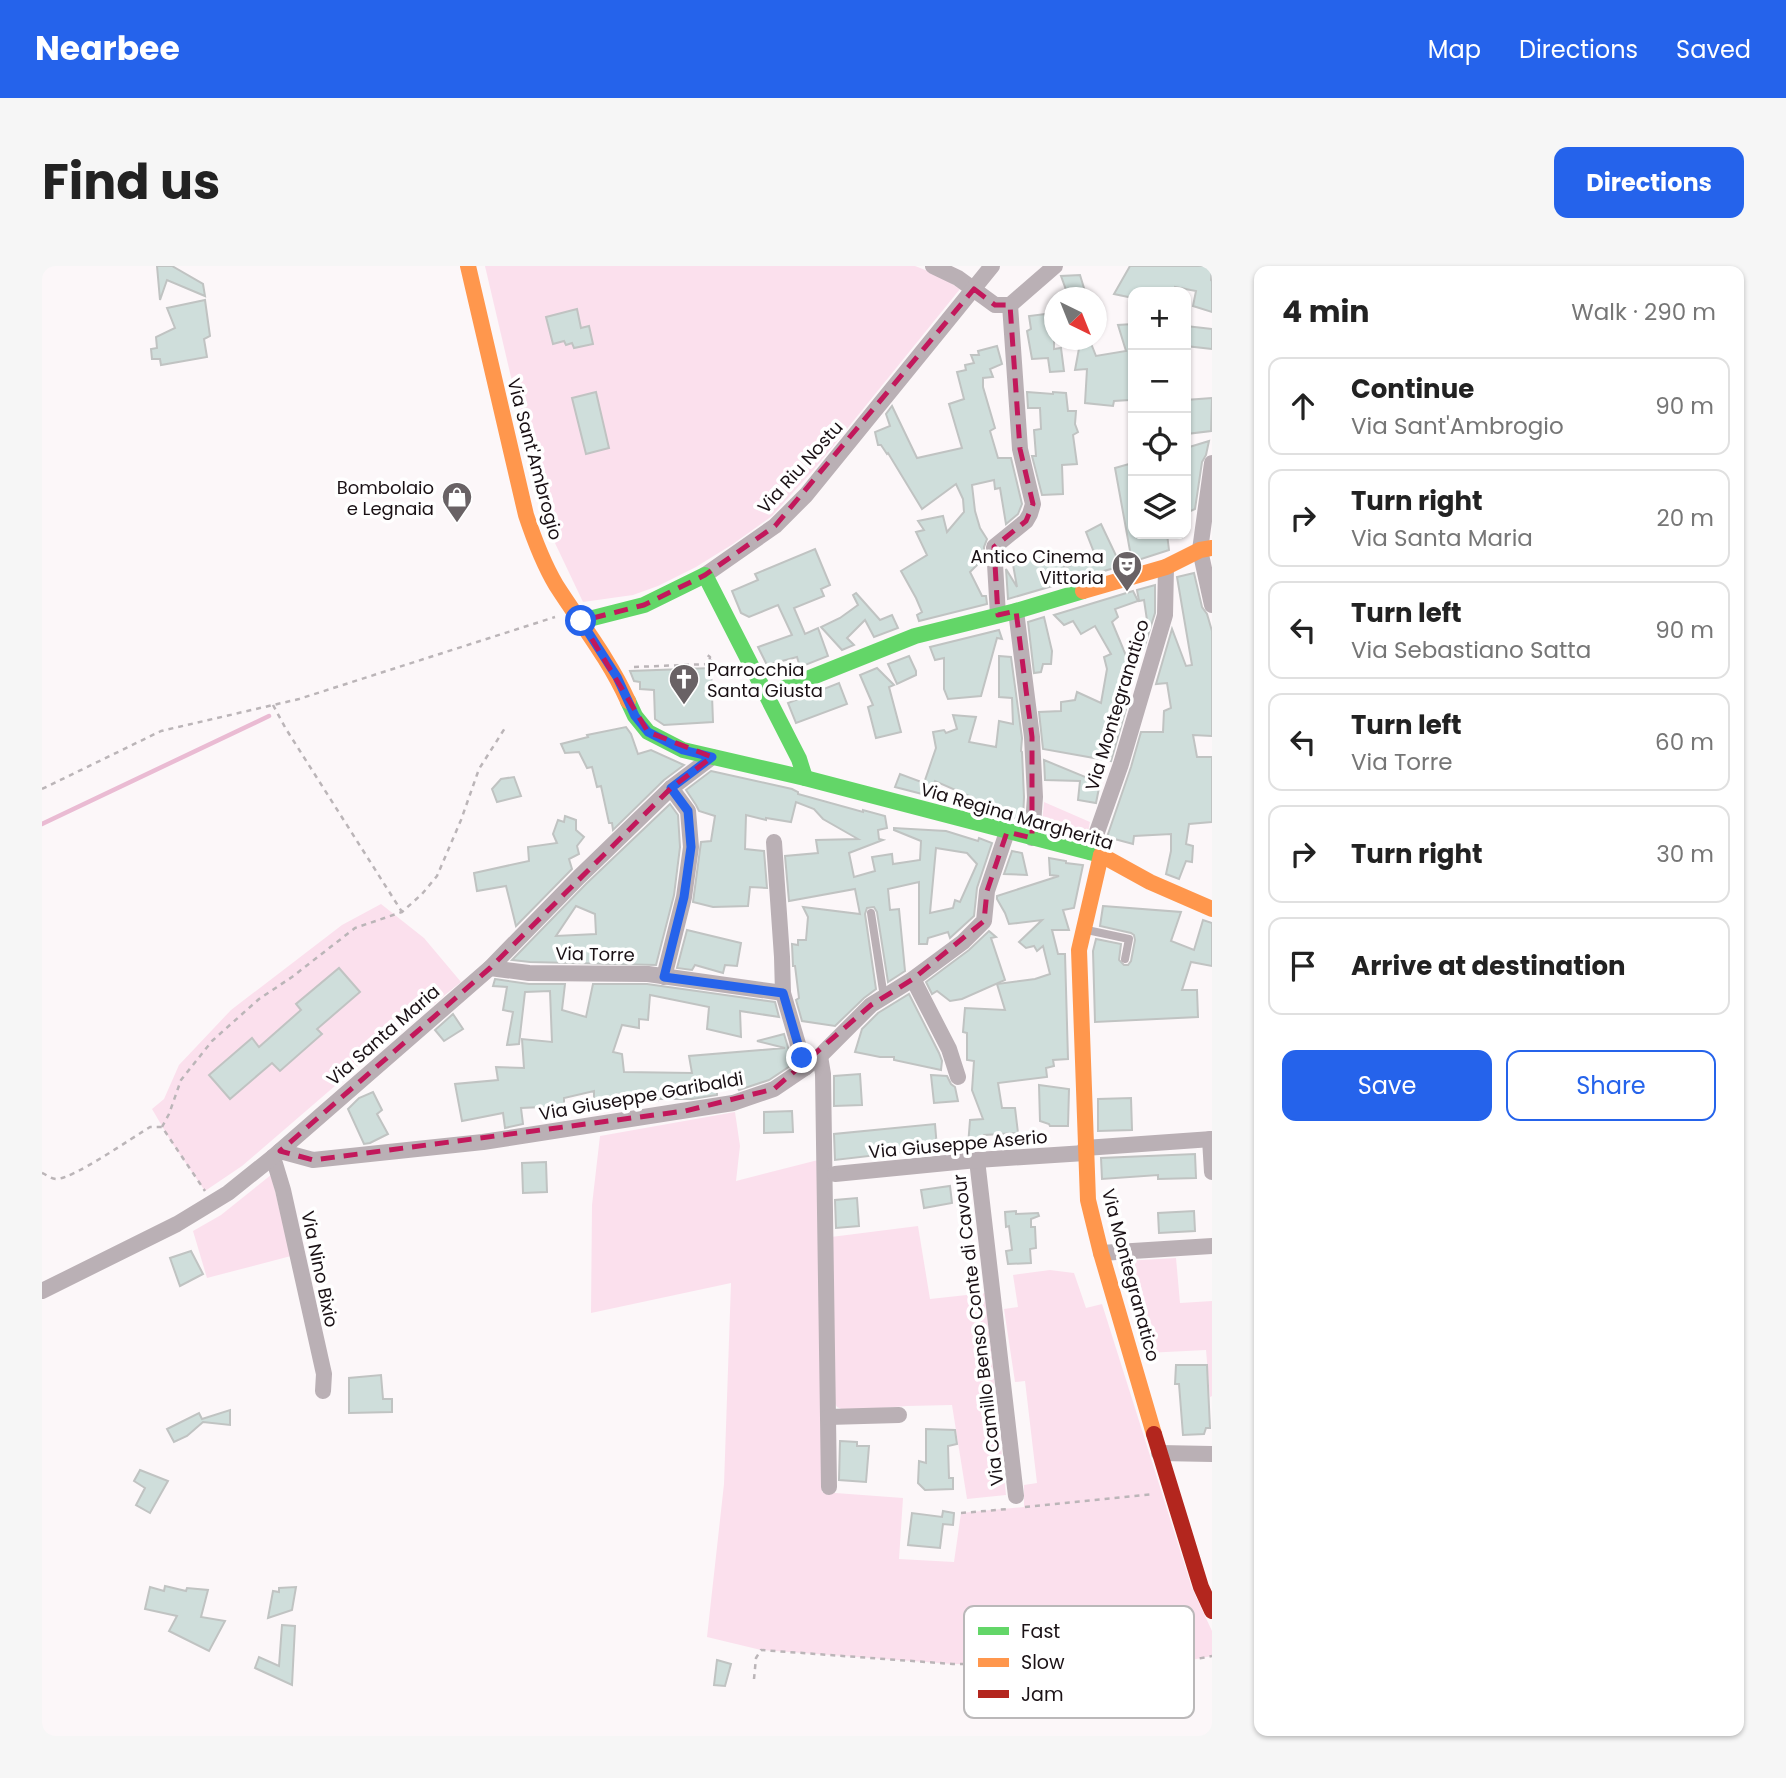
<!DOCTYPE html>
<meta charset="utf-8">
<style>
body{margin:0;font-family:Poppins,sans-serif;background:#f6f6f6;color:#222}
.controls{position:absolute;right:21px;top:21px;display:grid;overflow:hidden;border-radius:14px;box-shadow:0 2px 5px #0004}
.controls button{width:63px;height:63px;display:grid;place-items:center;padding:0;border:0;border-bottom:2px solid #e0e0e0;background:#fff;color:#222;font:35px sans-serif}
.compass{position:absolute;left:1002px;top:21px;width:63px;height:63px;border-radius:50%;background:#fff;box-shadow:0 2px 5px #0004;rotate:137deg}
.stop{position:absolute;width:21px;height:21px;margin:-16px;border:5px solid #2563eb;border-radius:50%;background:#fff}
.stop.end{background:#2563eb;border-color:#fff;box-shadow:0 2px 7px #0008}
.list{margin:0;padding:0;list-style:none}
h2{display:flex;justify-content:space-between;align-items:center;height:91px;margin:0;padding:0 28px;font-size:30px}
h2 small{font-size:23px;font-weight:400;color:#767676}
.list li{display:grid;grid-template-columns:46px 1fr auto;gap:21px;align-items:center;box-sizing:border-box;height:98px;margin:0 14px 14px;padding:0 14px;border:2px solid #e0e0e0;border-radius:14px}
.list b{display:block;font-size:26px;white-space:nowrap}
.list p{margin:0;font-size:23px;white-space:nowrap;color:#767676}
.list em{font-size:23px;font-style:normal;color:#767676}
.actions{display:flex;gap:14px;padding:21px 28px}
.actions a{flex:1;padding:16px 0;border:2px solid #2563eb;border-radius:14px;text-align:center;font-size:24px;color:#2563eb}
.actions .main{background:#2563eb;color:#fff}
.icon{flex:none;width:38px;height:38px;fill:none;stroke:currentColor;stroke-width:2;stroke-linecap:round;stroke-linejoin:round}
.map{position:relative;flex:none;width:1170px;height:1470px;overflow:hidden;border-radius:14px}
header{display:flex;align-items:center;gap:42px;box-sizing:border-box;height:98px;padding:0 35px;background:#2563eb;color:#fff}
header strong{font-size:33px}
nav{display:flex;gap:38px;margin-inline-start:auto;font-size:24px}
.intro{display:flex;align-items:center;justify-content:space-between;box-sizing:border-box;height:168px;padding:0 42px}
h1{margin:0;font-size:49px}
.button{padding:18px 32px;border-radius:14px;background:#2563eb;color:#fff;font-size:24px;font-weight:700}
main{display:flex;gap:42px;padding:0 42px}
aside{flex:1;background:#fff;border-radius:14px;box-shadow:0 2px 5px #0004}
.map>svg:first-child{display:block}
</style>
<header>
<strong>Nearbee</strong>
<nav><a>Map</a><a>Directions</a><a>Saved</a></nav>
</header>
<div class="intro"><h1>Find us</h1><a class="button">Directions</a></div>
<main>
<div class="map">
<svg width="1170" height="1470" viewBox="0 0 1170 1470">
<rect width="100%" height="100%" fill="#fcf7f9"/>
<!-- green -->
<g fill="#fbe0ed">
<path d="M443 0H873L896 9 918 23 775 200 730 250 691 278 654 301 616 320 591 329 541 336 503 256Z"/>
<path d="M1002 536 1048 556 1044 576C1032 573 1010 571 1003 559 999 553 1002 542 1002 536Z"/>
<path d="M339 638 382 672 419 716 330 788 200 900 163 925 130 877 110 843 122 833 137 799 189 744 300 659Z"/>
<path d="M693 846 698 880 694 915 776 894 779 973 780 1226 861 1232 857 1293 912 1296 919 1247 982 1241V1219L995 1217 983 1115 973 1116 962 1043 976 1041 971 1009 1008 1004 1032 1007 1044 1042 1060 1038 1150 1322 1170 1365V1390L1144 1395 1084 1398H911L719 1384 665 1371 682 1218 689 1017 549 1047 550 939 558 870Z"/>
<path d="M229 909 249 990 165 1012 151 965 179 949Z"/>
<path d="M876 960 888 1033 943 1027 964 1229 925 1233 910 1139 865 1140 804 1145 795 1141 790 1132 789 971Z"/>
<path d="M1134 992 1138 1037 1170 1035V1130L1168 1131 1164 1084 1104 1087 1078 1000 1080 996 1083 995Z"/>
</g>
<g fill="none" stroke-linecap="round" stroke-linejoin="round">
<!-- stream -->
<path stroke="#eabbd3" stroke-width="4.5" d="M0 558 227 450"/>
</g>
<!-- building -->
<g fill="#cfdedb" stroke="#c0c3c2" stroke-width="2" fill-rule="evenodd">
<path d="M115 0H130L161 18 163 30 125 14 118 34Z"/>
<path d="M1088 0H1170L1169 14 1170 15V46L1151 40 1154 25 1133 21 1132 26H1091V32L1072 28Z"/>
<path d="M1038 9 1045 32H1027L1019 10Z"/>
<path d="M163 34 168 70 162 73 165 91 119 99 118 93H110L109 83 115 82 114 71 133 62 125 42Z"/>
<path d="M535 43 539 62 547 60 551 78 532 82 530 77 524 79 522 75 511 78 504 51Z"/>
<path d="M1012 47V83L1019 82 1022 105 1008 106 1006 92 990 93 985 65 989 63 987 50Z"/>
<path d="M1091 58V124H1087V134L1072 135 1071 140 1043 137 1045 103 1033 104 1038 77 1048 75 1054 90 1084 85 1076 59Z"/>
<path d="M1144 60 1170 63V83L1144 80Z"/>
<path d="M955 80 960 98 948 103 951 111 941 112V121L953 162 948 165 956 192H969L980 238 976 248 964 258 958 222 953 223 952 214 930 219 933 245 938 262 945 273 942 281V292L928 306 940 330H944L945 338 877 355 875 349 880 346 874 332 859 305 885 289 874 266 882 264 876 255 901 250 905 266 922 246 921 233 914 218 880 243 846 187 845 188 839 179H836L833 166 848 160 844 148 850 140 875 192 920 182 907 138 922 133 915 106 924 104 923 99 932 97 929 89H937L936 85Z"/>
<path d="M554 126 567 182 544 188 530 132Z"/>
<path d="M985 126 1011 128V126L1024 127 1026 145H1034L1033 158 1036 166 1031 169 1035 198 1020 199 1021 228 1000 229 990 190H994L992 164 999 163 998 142H986Z"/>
<path d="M1170 132 1169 165 1144 168V134Z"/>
<path d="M1167 175 1164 189 1160 196 1153 243 1144 247V182Z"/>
<path d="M1087 198 1091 217V268H1125L1127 284 1090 296 1073 202Z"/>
<path d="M1059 258 1079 300 966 333 964 303 975 321 970 293 997 292 1020 288 1022 302 1053 289 1044 266Z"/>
<path d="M773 283 788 319 779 323 782 330 752 342 763 368 776 362 786 390 758 401 755 391 725 399 716 381 750 369 736 339 707 351 699 347 690 325 716 314 713 308Z"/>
<path d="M1152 307 1160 341 1165 348 1170 365V470L1151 469 1155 491H1170V556L1147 558 1144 578 1151 580 1150 596 1144 595 1137 613 1124 608 1129 585V568L1092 570 1091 578 1065 571 1089 501 1099 466H1121L1122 445 1129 442 1125 417 1114 418 1130 363 1144 400 1150 399 1135 311Z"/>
<path d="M1113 319V347L1102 382 1094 380 1105 354 1102 334 1097 335 1095 324Z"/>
<path d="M1091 325 1096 335 1073 343 1076 351 1070 356 1090 404 1089 415 1079 416 1071 442 1084 443 1069 495 1001 483 997 446 1019 445V436L1033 434 1035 426 1059 437 1065 403 1062 391 1069 388 1053 360 1039 368 1031 355 1022 359 1012 349Z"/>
<path d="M814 327 838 354 850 349 856 362 832 371 823 354 805 372 812 379 800 384 779 361 798 352 816 339 811 329Z"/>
<path d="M1002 351 1010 385 1009 398H1001L999 406 992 407 986 356Z"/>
<path d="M957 364 960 373 955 372 939 430 906 433 902 423V392L893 394 888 381Z"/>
<path d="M867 390 874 405V409L855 418 846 398Z"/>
<path d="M957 390 969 391 980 472 979 485 980 486 982 531 981 554 930 541 932 532 893 515 888 530 853 521 858 508 882 517 894 482 891 466 902 464 904 467 915 463 911 449 934 451 927 476 954 481 957 455 971 458 970 432 957 431Z"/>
<path d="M669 402 671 456 622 459 613 453 612 424 598 423V416L592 415 588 405Z"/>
<path d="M835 402 852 419 847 421 859 466 834 472 826 441 831 439 818 409Z"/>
<path d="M797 417 805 438 754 457 746 437Z"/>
<path d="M584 461 589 468 596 488 609 484 642 499 622 514 571 564 570 557H567L559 520 555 521 550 501 545 502 537 486 523 487 519 478 546 471 545 469Z"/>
<path d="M1002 494 1058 517 1054 537 1036 534 1038 515 1003 514Z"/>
<path d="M669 505 750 523 756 526V528L821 546V544L843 550 845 562 836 564 837 573 841 574 807 587 812 611 833 605 830 591 850 588 851 598 878 594 879 575 852 564V562L904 565 936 575 937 572 950 577 935 622 932 650 908 672 906 666 886 672 885 678H877V616L846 623 848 644 857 643 863 705 846 716 835 646 832 641 825 642 823 648 834 723 822 732 793 760 760 755 754 734 757 732 753 700H751L750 678 756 679V674H764L766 651 761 641 818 648 813 623 747 635 743 590 776 587 774 574 816 573 781 553 772 543 754 536 749 556 724 552V554L704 549 703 583 722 585 725 622 708 621 706 640 671 641 651 636 659 576 669 575 673 550 657 545 654 539 644 524ZM894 582 925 587 935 598 918 636 913 634 911 642 888 647Z"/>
<path d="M472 511 479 530 455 536 450 523 459 513Z"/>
<path d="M628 538 636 549 638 581 632 629 614 699 488 696 470 694 544 618ZM534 640 553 648 554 668 514 670Z"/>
<path d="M523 550 534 554V564L542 571 535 580 537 588 527 593 530 603 474 660 464 620 435 625 432 607 487 595 486 581 515 577 511 568 516 554 522 556Z"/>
<path d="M970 585 980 587 985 609 962 608Z"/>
<path d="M1007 592 1024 595V597L1041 599 1032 642 1021 644 1027 664H1010L1016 688H1023L1026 793 1011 794 1012 800 1004 802 1005 811 956 817 960 842H973L976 867 942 869 943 879 926 880 928 854 941 853 930 824 932 795 925 794V767L921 766 923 742 963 744 955 718 993 713 1008 708 1001 680 995 685 992 680 984 682 977 676 1000 654 967 658 963 647 955 633V630L1017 610 1008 609Z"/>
<path d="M1061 640 1139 646 1129 675 1152 684 1161 654 1170 657V700L1149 696 1140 724H1155L1156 751 1053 756 1051 685 1054 673 1079 678 1077 694 1082 699H1086L1089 695 1093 674 1092 669 1089 667 1058 660Z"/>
<path d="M645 664 699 677 695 700 683 699 681 707 653 699 650 704 635 702Z"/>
<path d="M947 665 954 671 949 672 963 714 920 733 908 735 895 725 890 728 884 716 927 684Z"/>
<path d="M297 702 318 726 275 763 280 768 238 805 230 797 188 833 167 809 210 772 217 781 259 744 254 738Z"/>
<path d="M453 713 487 718H523L520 744 544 751 551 718H605L733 736 737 751 698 745 699 771 665 763 667 741 608 729 606 754 597 753V762L580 759 571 786 580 788 582 806 650 807 647 790 743 782 715 775 742 768 751 798 727 814 697 824 692 813 675 815V829L650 833H616V834L575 828 574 839 552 841V825L522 832V840L479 842 481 858 463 862 461 847 420 855 413 818 456 814 454 801 482 802 480 773 510 776 508 725 483 726 477 778 465 779 471 746 461 744 465 721 451 720Z"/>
<path d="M867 728 897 787 900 795 899 804 852 794V791H838L813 786 820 763 836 747Z"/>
<path d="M411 748 421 763 402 775 393 764Z"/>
<path d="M818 808 820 839 792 840V810Z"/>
<path d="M889 809 905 810 909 818 913 821 916 835 892 837Z"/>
<path d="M997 819 1027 823 1026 860H1008L1007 858 998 855Z"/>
<path d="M331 826 340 844 335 848 346 868 328 877 322 878 306 843 317 832Z"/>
<path d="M1089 832 1090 864 1056 865V833Z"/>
<path d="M750 845 751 866 722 867V846Z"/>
<path d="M893 858 895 882 793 894 792 868Z"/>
<path d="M1153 888 1154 912 1116 913V909L1060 913 1059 892Z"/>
<path d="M504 896 505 926 481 927 480 897Z"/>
<path d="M908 920 910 937 882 942 879 924Z"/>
<path d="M815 932 817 960 794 962 793 934Z"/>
<path d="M974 945V948L996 947 997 950 989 953V961H993L994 982 988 983 989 997 966 998 964 985 970 984 967 960 964 961 963 946Z"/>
<path d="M1152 945 1153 965 1117 967 1116 947Z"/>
<path d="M149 985 161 1008 138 1020 128 992Z"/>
<path d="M1134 1099H1165L1168 1162H1164L1162 1168 1141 1169 1137 1118H1133Z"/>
<path d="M339 1109 341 1133H350V1146L307 1147V1112Z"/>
<path d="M188 1144V1159L161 1156 145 1170 132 1176 125 1163 157 1147 160 1153Z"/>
<path d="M884 1163 913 1164 915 1178 906 1180 907 1212H911V1223L883 1224 876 1217 877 1195 884 1197Z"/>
<path d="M798 1175 815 1176V1180H827L824 1216 797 1214Z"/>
<path d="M98 1204 126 1215 108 1247 94 1239 103 1222 92 1215Z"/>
<path d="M901 1245 912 1247 911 1259 901 1258 898 1282 866 1279 870 1247 900 1251Z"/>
<path d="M123 1320 144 1325 145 1322 166 1324 159 1351 183 1355 167 1385 127 1365 135 1350 103 1343 108 1321 122 1325Z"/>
<path d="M254 1321 250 1344 226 1352 231 1325 237 1326V1322Z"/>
<path d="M240 1359 253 1360 250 1419 213 1402 217 1391 237 1400Z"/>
<path d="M675 1394 689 1398 683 1420 672 1419Z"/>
</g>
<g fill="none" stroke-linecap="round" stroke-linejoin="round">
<!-- path -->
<g stroke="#bbb5b8" stroke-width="2.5" stroke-dasharray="5 5" stroke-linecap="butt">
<path d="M667 393 691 409"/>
<path d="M592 401 667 398 668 391 664 388"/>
<path d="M231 439 244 463 360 646"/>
<path d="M0 523 119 465 257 433 513 351"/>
<path d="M120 861 127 848 139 814 170 775 217 733 250 711 313 662 360 646 380 628 395 610 419 554 437 503 463 462"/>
<path d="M0 907C5 909 9 913 15 913 32 912 90 872 108 861H120L163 925"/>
<path d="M983 1241 1112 1228"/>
<path d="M919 1247 966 1243"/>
<path d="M712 1413 714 1392 719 1384 911 1398H1084L1144 1395 1170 1390"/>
</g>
<!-- lane -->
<g stroke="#bab0b5" stroke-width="8">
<path d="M829 647 842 731"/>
<path d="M1045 664 1087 673 1083 693"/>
</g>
<!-- street -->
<g stroke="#bab0b5" stroke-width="16">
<path d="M891 0 916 12 953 39H968"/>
<path d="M968 39 1013 0"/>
<path d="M1170 197 1158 284 1170 339"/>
<path d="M663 309 733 260 764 229 950 0"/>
<path d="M974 345 990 471 993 531 990 572"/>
<path d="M956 349 952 281 984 255 988 248 991 238 978 183 968 39"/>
<path d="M732 576 740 691 741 727 763 802"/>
<path d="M1048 586 1079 498 1123 349 1124 301"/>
<path d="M448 702 487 707 606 708 741 727"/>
<path d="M622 711 642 631 649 581 646 545 629 522"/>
<path d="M871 713 907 783 916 811"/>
<path d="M778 790 781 808 787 1221"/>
<path d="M1168 873 1170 906"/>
<path d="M1043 882 1170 873"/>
<path d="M238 885 271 894 441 876 691 837 732 823 763 802 778 790 829 739 871 713 921 676 942 655 945 625 965 566"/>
<path d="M231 891 241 924 282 1108 281 1125"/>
<path d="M935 894 974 1230"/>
<path d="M793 908 935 894 1043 887"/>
<path d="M1059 987 1170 980"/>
<path d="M0 1025 135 958 186 927 231 891 448 702 537 611 629 522 670 491"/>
<path d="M786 1151 857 1149"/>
<path d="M1117 1187 1170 1188"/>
</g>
<!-- fast -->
<g stroke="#63d668" stroke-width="16">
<path d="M539 355 602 339 663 309 757 493 763 512"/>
<path d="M725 429 873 370 974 345 1041 325"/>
<path d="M586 435 593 450 606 466 641 484 763 512 1059 589"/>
</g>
<!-- slow -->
<g stroke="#ff974d" stroke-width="16">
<path d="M426 0 484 249C492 273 501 297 514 319 539 358 567 393 586 435"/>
<path d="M1041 325 1124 301 1158 284 1170 282"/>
<path d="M1059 589 1108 616 1170 643"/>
<path d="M1059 589 1037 684 1046 934 1059 987 1112 1168"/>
</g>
<!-- jam -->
<path stroke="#b3261e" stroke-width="16" d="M1112 1168 1159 1321 1170 1345"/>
</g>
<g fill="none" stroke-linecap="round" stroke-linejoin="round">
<!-- route -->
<path stroke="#2563eb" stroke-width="9" d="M539 355 575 411 593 450 606 466 641 484 670 491 629 522 646 545 649 581 642 631 622 711 741 727 760 792"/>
</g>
<!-- marked area -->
<path fill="none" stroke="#c2185b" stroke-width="5" stroke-dasharray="14 9" stroke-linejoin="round" d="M932 23 953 39H968L978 183 991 238 984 255 952 281 956 349 974 345 990 471V572L965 566 945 625 942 655 871 713 829 739 732 823 643 845 271 894 238 885 448 702 629 522 670 491 606 466 539 355 602 339 663 309 733 260Z"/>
<!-- icons -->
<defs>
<g id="shop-pin" transform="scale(1.575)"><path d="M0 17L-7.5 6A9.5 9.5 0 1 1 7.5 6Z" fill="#696265" stroke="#fff"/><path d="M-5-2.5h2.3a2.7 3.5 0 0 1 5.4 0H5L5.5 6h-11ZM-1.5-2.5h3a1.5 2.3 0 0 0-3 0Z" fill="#fff"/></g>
<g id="theatre-pin" transform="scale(1.575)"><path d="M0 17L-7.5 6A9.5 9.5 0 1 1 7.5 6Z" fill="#696265" stroke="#fff"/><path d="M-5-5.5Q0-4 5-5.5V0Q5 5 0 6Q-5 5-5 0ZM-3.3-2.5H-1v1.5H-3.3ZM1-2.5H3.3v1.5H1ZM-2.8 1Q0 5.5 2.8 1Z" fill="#fff"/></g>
<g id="church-pin" transform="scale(1.575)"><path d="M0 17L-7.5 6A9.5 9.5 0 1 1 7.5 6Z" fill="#696265" stroke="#fff"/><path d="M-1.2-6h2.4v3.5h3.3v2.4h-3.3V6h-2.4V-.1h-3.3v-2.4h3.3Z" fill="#fff"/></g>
</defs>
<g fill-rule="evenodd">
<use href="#shop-pin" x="415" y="231"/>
<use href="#theatre-pin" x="1085" y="300"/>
<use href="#church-pin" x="642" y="413"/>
</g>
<g text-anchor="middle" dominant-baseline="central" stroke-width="7" stroke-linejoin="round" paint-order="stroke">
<!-- street labels -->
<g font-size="18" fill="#1a1115" stroke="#fff">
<text transform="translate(493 193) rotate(75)">Via Sant'Ambrogio</text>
<text transform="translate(758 201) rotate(-48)">Via Riu Nostu</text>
<text transform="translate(1075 439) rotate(-73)">Via Montegranatico</text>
<text transform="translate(975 550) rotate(16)">Via Regina Margherita</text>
<text transform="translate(553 688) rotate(1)">Via Torre</text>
<text transform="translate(341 769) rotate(-41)">Via Santa Maria</text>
<text transform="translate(599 830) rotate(-10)">Via Giuseppe Garibaldi</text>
<text transform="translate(916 878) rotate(-5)">Via Giuseppe Aserio</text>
<text transform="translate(278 1003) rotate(78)">Via Nino Bixio</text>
<text transform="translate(1089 1009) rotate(75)">Via Montegranatico</text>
<text transform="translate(936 1064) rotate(-97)">Via Camillo Benso Conte di Cavour</text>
</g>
<!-- poi labels -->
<g font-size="18" fill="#1a1115" stroke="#fff" text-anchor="end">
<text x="392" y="221">Bombolaio<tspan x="392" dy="21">e Legnaia</tspan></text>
<text x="1062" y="290">Antico Cinema<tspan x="1062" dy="21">Vittoria</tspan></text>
<text x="665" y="403" text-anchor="start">Parrocchia<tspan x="665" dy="21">Santa Giusta</tspan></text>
</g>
</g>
<!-- legend -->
<rect x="922" y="1340" width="230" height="112" rx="10" fill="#fff" stroke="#bab8b9" stroke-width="2"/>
<rect x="936" y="1361" width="31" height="8" fill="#63d668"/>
<rect x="936" y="1392" width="31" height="9" fill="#ff974d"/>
<rect x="936" y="1424" width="31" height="8" fill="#b3261e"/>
<g font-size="19" fill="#1a1115">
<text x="979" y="1372">Fast</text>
<text x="979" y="1403">Slow</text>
<text x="979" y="1435">Jam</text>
</g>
</svg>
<div class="controls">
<button>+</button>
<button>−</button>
<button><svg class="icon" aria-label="locate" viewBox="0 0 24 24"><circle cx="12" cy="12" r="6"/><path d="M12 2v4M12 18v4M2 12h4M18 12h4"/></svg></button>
<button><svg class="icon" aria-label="layers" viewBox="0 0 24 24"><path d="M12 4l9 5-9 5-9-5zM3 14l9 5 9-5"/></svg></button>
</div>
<svg class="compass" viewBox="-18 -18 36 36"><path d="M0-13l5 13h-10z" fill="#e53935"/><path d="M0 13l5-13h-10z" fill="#767676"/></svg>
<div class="stop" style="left:539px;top:355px"></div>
<div class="stop end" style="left:760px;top:792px"></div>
</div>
<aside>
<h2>4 min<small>Walk · 290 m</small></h2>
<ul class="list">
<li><svg class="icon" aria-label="ahead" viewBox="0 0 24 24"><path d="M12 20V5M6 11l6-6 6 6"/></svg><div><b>Continue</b><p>Via Sant'Ambrogio</p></div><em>90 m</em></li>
<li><svg class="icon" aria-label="right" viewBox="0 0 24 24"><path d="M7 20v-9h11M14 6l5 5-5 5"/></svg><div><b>Turn right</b><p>Via Santa Maria</p></div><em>20 m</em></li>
<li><svg class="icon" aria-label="left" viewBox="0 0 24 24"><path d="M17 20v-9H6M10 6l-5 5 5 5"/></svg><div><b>Turn left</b><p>Via Sebastiano Satta</p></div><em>90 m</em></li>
<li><svg class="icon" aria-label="left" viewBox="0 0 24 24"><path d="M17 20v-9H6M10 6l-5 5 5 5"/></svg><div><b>Turn left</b><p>Via Torre</p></div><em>60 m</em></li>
<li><svg class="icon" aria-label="right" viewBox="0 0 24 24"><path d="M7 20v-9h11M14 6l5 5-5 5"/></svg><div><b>Turn right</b></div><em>30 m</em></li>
<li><svg class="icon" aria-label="arrive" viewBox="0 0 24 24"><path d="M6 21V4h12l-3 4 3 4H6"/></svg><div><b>Arrive at destination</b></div></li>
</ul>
<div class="actions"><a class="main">Save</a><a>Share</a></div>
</aside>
</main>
